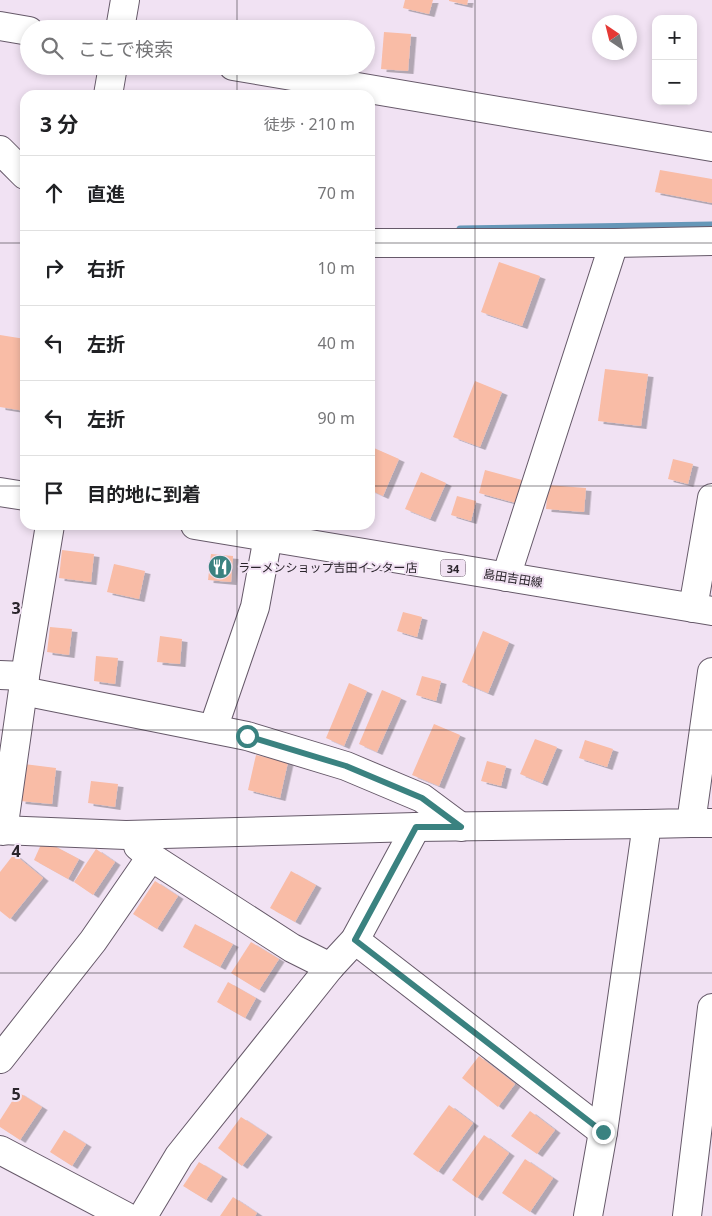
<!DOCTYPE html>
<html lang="ja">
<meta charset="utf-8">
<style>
body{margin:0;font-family:"Noto Sans","Noto Sans JP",sans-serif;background:#f2f2f2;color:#202124}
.controls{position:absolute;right:15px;top:15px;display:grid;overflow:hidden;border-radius:10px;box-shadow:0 2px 8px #0003}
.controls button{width:45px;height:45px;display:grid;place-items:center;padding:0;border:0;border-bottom:1px solid #e0e0e0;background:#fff;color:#202124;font:25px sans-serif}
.compass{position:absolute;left:592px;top:15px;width:45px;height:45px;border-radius:50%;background:#fff;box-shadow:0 2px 8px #0003;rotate:325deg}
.stop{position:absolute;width:15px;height:15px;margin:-11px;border:4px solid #3a8280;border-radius:50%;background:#fff}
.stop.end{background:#3a8280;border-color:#fff;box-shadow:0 1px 5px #0008}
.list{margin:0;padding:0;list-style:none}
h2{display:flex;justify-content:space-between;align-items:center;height:65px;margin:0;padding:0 20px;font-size:21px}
h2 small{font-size:16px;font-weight:400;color:#757577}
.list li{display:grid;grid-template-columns:32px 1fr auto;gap:15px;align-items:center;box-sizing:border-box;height:75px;padding:0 20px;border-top:1px solid #e0e0e0}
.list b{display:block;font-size:19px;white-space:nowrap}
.list em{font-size:16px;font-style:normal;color:#757577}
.icon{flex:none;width:28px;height:28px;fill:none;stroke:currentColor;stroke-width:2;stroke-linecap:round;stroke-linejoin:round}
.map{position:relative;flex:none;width:712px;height:1216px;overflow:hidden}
.search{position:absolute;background:#fff;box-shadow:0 2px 8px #0003;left:20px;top:20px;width:355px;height:55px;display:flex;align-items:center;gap:12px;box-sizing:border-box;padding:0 18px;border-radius:28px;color:#757577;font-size:19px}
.panel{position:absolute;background:#fff;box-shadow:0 2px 8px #0003;left:20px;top:90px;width:355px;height:440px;border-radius:15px}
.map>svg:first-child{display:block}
</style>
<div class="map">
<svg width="712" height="1216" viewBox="0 0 712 1216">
<defs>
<filter id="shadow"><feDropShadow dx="5.5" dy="3" stdDeviation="0" flood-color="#0004"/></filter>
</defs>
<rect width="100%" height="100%" fill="#f1e2f3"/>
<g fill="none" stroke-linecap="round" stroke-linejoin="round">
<!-- stream -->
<path stroke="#6697b8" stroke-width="7" d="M460 229 712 225"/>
</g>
<!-- building -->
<g fill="#f9bca6" filter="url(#shadow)">
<path d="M405 0H433L429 14 403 8Z"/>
<path d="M449 0H468L467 5 449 1Z"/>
<path d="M384 32 411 34 408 71 381 69Z"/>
<path d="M660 170 712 179V203L655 192Z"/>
<path d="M499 262 540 276 522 326 481 312Z"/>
<path d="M0 335 25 339V411L0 407Z"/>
<path d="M605 369 648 374 641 426 598 421Z"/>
<path d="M475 381 502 392 480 447 453 437Z"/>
<path d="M374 448 399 459 383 496 370 490V457Z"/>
<path d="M673 459 693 464 688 484 668 479Z"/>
<path d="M485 470 522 480 516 503 479 493Z"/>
<path d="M421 472 446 483 430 519 405 509Z"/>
<path d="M548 485 586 488 584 512 546 509Z"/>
<path d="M457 496 476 501 471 521 451 515Z"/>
<path d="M62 550 94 554 91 582 59 578Z"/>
<path d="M211 554 233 556 231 582 208 580Z"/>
<path d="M114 564 145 571 139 599 107 592Z"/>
<path d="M403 612 422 617 417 637 397 631Z"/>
<path d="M50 627 72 629 69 655 47 652Z"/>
<path d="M483 631 509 642 488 693 462 682Z"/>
<path d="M160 636 182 639 180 664 157 662Z"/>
<path d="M96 656 118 658 115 684 94 681Z"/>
<path d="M422 676 441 681 436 701 416 695Z"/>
<path d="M349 683 367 691 344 746 326 738Z"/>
<path d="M382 690 401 698 377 752 359 744Z"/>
<path d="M434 724 460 735 439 786 412 775Z"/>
<path d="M535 739 557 747 542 783 520 774Z"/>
<path d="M585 740 613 749 607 767 579 758Z"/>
<path d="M256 755 288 762 280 798 248 790Z"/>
<path d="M487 761 506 766 501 786 481 781Z"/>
<path d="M24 764 56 768 52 804 20 801Z"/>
<path d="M91 781 118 784 115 807 88 803Z"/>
<path d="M43 840 79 859 68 879 34 860Z"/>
<path d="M96 849 115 862 93 895 74 882Z"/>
<path d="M14 854 43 878 10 919 0 911V872Z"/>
<path d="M291 871 316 885 295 922 270 908Z"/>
<path d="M155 881 178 896 157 929 133 914Z"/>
<path d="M195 924 233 944 220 967 183 947Z"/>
<path d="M251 942 279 959 259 990 231 973Z"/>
<path d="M228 982 256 998 245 1018 217 1002Z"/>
<path d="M479 1056 515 1084 498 1107 462 1078Z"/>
<path d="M18 1092 42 1107 20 1140 0 1127V1120Z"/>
<path d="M449 1105 473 1123 438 1172 413 1154Z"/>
<path d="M530 1111 555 1130 537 1154 511 1136Z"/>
<path d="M241 1117 267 1134 242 1166 218 1148Z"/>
<path d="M64 1130 86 1144 72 1166 50 1152Z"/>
<path d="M484 1135 509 1153 477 1198 452 1180Z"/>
<path d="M525 1159 553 1178 530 1212 502 1193Z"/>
<path d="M199 1162 222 1176 206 1200 183 1186Z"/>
<path d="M233 1197 257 1213 255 1216H220Z"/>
</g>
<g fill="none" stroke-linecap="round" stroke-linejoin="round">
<!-- street casing -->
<g stroke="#665969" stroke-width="30">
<g id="street">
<path d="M0 26 29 31"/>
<path d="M120 29 125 0"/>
<path d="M233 66 712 147"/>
<path d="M108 95 113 66"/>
<path d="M0 150 25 175"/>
<path d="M370 243H614L712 241"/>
<path d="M506 577 614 243"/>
<path d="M0 675 25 676"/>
<path d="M23 691 247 736 346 766 422 798 461 827"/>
<path d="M213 729 255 607 268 537"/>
<path d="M691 823H712"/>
<path d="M0 830 126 835 416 827 647 824"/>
<path d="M3 831 25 676 50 525"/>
<path d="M138 846 151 857 292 948 330 967"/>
<path d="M355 940 603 1132"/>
<path d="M0 1059 93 941 151 857"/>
<path d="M0 1150 125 1216"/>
<path d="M143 1216 179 1156 330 967 355 940 416 827"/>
</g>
</g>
<!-- secondary casing -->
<g stroke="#665969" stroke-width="30">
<g id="secondary">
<path d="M693 608 712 498"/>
<path d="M588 1216 603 1132 647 824 691 823 712 672"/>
</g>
</g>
<!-- primary casing -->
<g stroke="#665969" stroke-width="30">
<g id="primary">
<path d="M0 492 25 496"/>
<path d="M195 525 712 611"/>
</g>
</g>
<!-- highway casing -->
<g stroke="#665969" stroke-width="30">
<path id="highway" d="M687 1216 712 1008"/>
</g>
<!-- street -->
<use href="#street" stroke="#fff" stroke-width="28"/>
<!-- secondary -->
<use href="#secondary" stroke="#fff" stroke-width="28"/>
<!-- primary -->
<use href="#primary" stroke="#fff" stroke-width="28"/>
<!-- highway -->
<use href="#highway" stroke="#fff" stroke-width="28"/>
</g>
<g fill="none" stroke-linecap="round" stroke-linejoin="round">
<!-- route -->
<path stroke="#3a8280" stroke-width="6" d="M247 736 346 766 422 798 461 827H416L355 940 603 1132"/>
</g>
<!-- grid -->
<path fill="none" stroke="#2a242b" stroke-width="1" stroke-opacity="0.55" d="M237 0V29M475 0V1216M237 66V95M0 243H25M370 243H712M0 486H25M370 486H712M237 525V1216M0 730H712M0 973H712"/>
<!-- icons -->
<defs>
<g id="restaurant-disc" transform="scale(1.25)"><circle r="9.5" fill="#3a8280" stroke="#f1e2f3"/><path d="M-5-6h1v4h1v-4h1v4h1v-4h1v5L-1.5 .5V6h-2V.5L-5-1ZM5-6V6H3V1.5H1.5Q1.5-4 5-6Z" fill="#fff"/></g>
</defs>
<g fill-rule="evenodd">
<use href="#restaurant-disc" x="220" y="567"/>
</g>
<g text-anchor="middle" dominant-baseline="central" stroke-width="4" stroke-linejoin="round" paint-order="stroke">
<!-- shield labels -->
<rect fill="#f1e2f3" stroke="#665d67" stroke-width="1" x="440.5" y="559.5" width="25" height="17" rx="4"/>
<g font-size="11" font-weight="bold" fill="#2a242b">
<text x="453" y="568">34</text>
</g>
<!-- poi labels -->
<g font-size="12" fill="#2a242b" stroke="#f1e2f3" text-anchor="start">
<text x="238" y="567">ラーメンショップ吉田インター店</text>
</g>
<!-- street labels -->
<g font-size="12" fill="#2a242b" stroke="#f1e2f3">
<text transform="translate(513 578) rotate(9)">島田吉田線</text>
</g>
</g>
<g font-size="16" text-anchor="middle" font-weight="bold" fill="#2a242b" stroke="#f1e2f3" stroke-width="4" stroke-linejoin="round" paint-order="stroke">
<text x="16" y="614">3</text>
<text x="16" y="857">4</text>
<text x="16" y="1100">5</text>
</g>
</svg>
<div class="controls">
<button>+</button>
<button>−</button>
</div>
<svg class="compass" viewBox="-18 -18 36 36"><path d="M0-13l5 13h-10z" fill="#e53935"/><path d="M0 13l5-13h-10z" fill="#757577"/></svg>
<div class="stop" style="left:247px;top:736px"></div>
<div class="stop end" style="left:603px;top:1132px"></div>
<div class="search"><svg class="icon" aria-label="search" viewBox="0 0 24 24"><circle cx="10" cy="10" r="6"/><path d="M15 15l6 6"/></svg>ここで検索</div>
<section class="panel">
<h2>3 分<small>徒歩 · 210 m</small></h2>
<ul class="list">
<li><svg class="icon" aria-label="ahead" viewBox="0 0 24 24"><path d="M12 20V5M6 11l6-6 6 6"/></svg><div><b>直進</b></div><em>70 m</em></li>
<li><svg class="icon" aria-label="right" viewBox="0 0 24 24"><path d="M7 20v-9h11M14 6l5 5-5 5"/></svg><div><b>右折</b></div><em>10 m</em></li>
<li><svg class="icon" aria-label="left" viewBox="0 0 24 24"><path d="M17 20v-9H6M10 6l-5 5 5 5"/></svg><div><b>左折</b></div><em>40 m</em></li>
<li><svg class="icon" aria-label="left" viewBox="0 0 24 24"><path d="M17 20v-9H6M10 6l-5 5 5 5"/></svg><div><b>左折</b></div><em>90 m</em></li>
<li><svg class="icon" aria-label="arrive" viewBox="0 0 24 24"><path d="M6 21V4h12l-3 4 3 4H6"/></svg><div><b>目的地に到着</b></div></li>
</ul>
</section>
</div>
